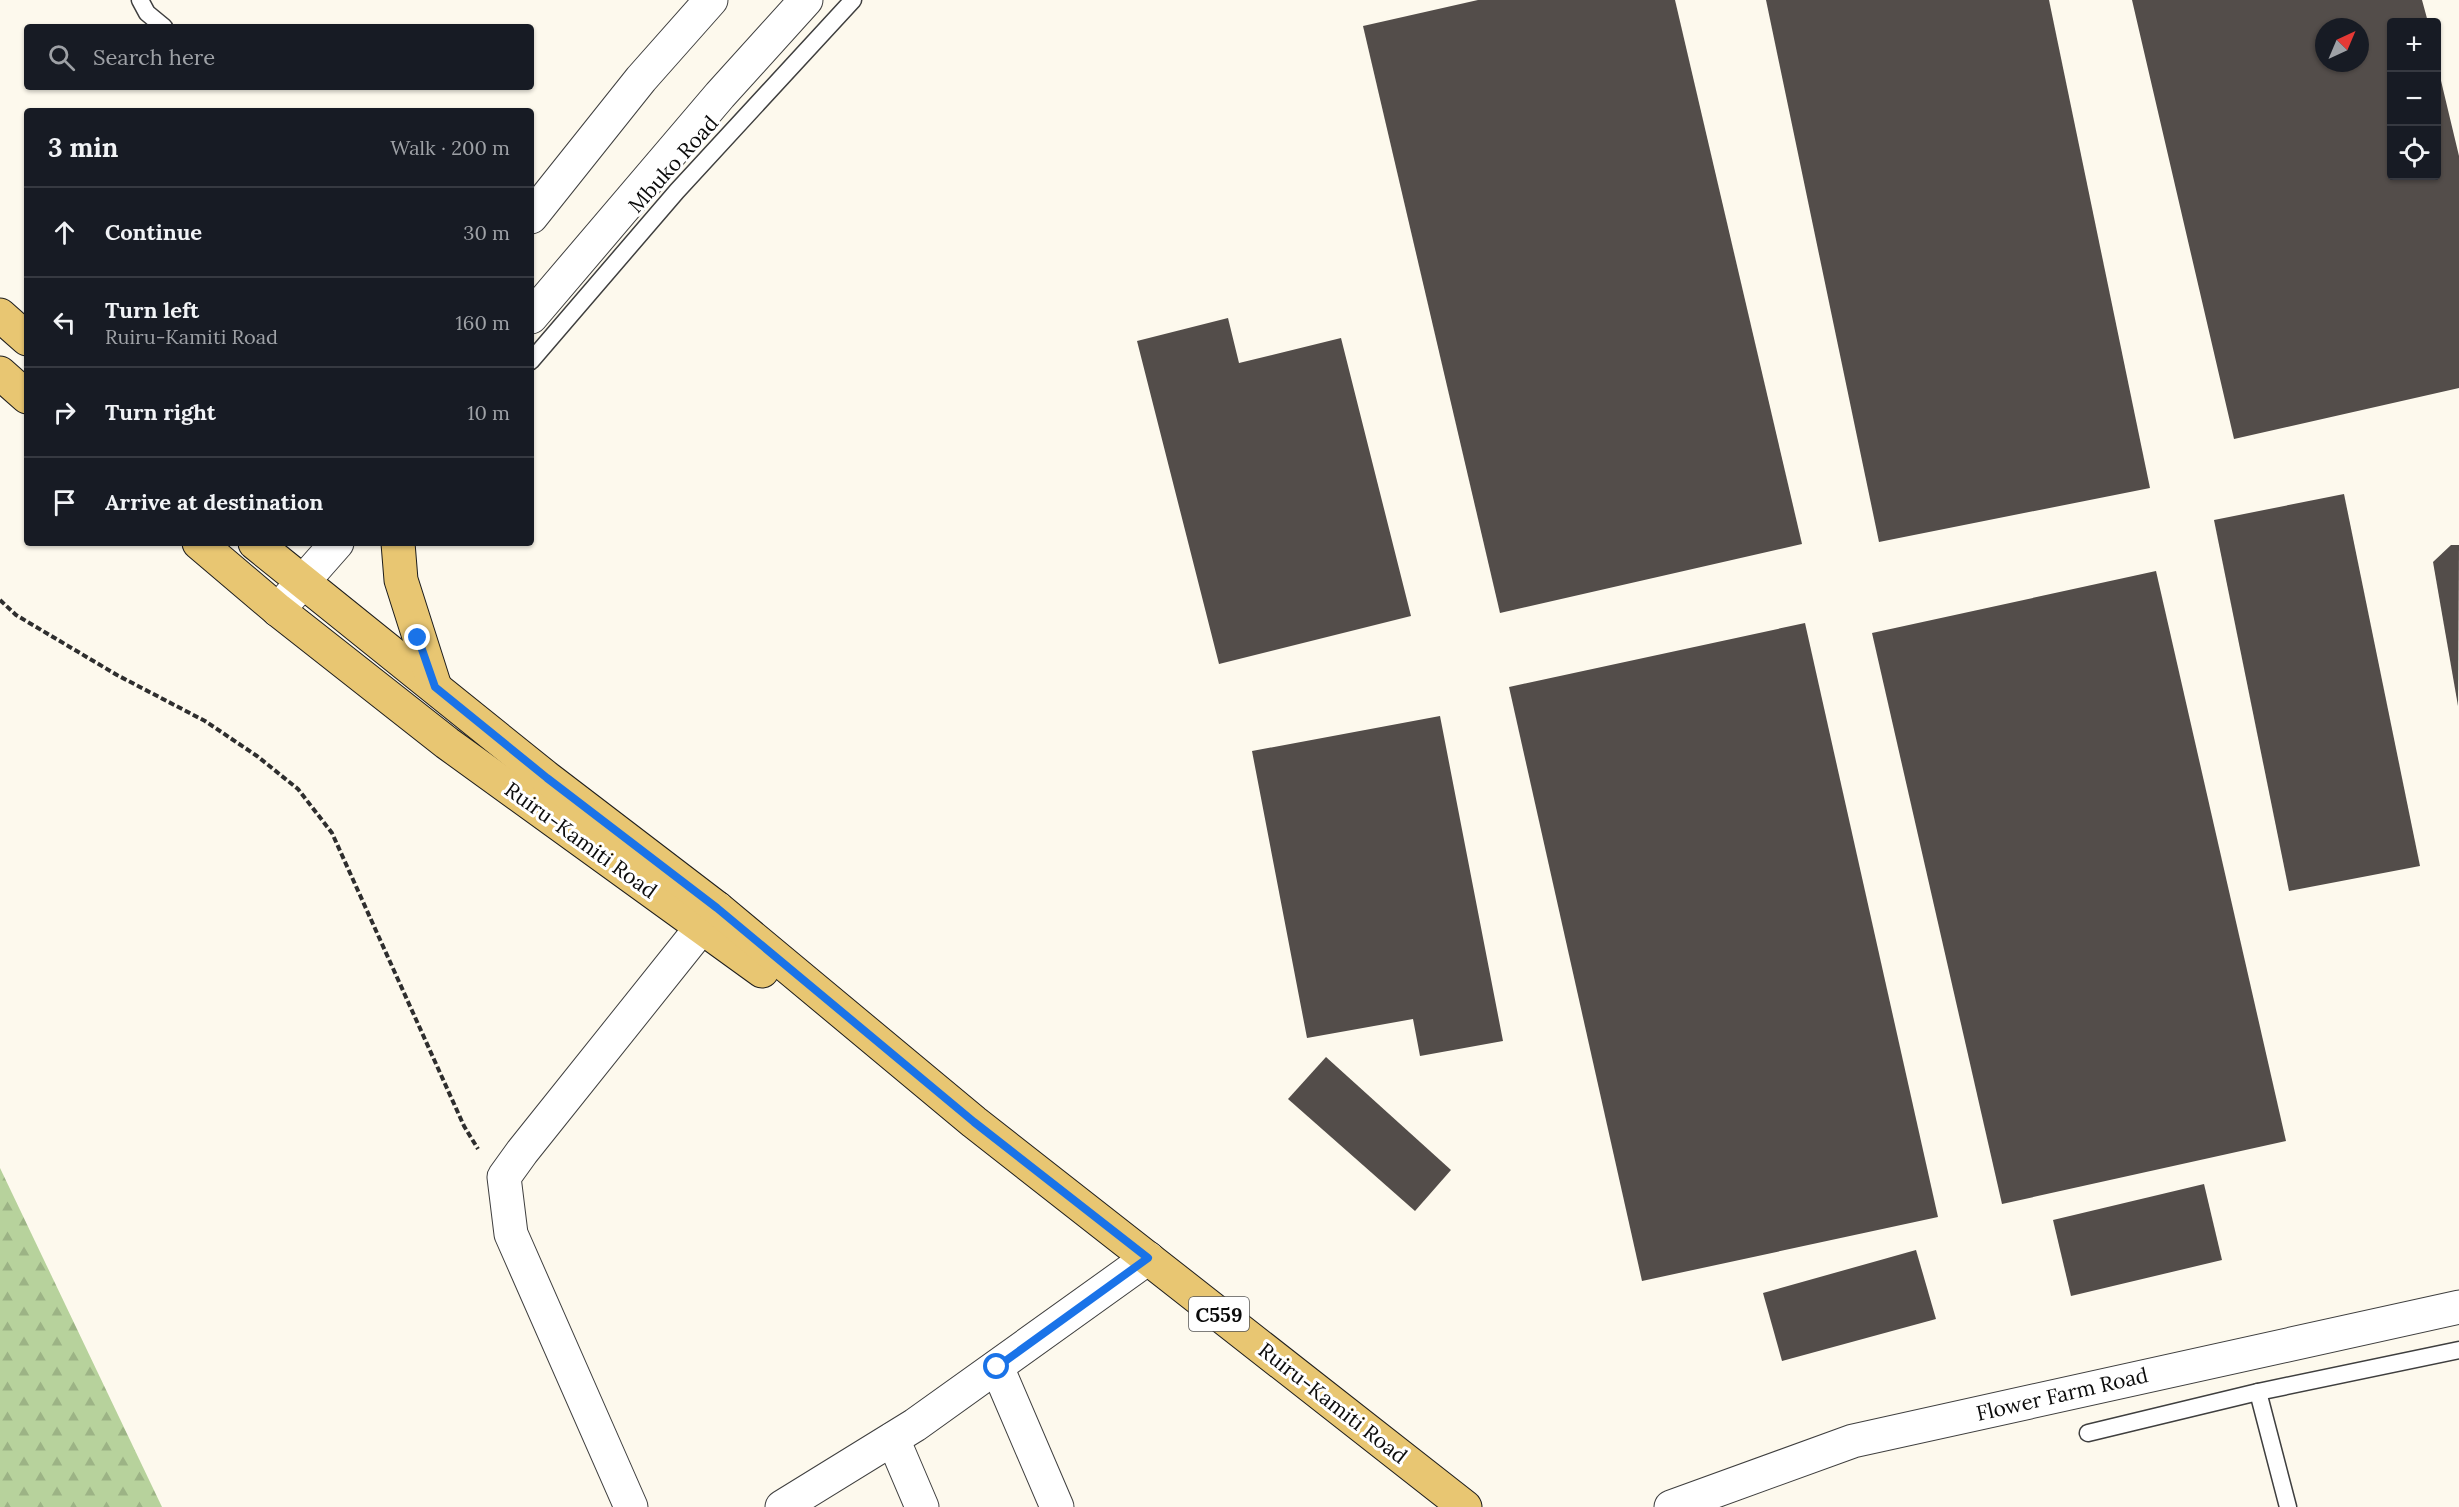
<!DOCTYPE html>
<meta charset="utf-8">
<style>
body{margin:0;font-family:Lora,serif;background:#20242c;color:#f1f3f6}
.controls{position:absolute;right:18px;top:18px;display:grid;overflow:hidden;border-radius:6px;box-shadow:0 2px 4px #0004}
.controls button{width:54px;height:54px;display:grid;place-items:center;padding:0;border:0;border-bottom:2px solid #363941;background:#171b24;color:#f1f3f6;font:30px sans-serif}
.compass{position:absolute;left:2315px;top:18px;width:54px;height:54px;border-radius:50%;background:#171b24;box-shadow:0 2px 4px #0004;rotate:44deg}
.stop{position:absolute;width:18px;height:18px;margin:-14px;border:4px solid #1a73e8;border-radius:50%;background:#fff}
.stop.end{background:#1a73e8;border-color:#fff;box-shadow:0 2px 6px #0008}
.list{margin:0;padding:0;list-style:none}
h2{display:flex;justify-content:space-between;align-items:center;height:78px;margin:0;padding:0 24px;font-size:26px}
h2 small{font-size:20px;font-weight:400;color:#9ea1a6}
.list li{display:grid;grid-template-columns:39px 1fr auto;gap:18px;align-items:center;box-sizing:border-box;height:90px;padding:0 24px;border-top:2px solid #363941}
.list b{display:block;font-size:22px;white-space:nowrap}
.list p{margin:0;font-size:20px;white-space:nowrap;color:#9ea1a6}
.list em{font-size:20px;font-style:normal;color:#9ea1a6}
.icon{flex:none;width:33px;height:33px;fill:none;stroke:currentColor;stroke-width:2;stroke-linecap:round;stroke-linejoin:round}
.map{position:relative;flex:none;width:2459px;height:1507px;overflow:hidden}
.search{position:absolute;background:#171b24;box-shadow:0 2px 4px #0004;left:24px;top:24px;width:510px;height:66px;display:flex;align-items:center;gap:15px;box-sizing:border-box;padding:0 21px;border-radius:6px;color:#9ea1a6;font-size:22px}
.panel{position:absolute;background:#171b24;box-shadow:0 2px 4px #0004;left:24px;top:108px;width:510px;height:438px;border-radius:6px}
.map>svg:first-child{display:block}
</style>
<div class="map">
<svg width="2459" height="1507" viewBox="0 0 2459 1507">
<defs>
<pattern id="forest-firs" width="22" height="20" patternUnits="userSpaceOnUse" patternTransform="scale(1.5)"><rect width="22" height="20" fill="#b7d29c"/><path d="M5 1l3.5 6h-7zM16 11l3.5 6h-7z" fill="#9cb385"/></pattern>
</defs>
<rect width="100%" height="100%" fill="#fdf9ed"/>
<!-- forest -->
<path fill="url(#forest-firs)" d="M0 1168 162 1507H0Z"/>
<!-- building -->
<g fill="#534d4a" fill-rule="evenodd">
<path d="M1478 0H1675L1802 544 1500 613 1363 26Z"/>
<path d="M1766 0H2049L2150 488 1879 542Z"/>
<path d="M2132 0H2422L2428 22H2392V176H2436L2437 64 2459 156V388L2234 439ZM2324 27H2360V63H2324Z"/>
<path d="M1228 318 1239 363 1341 338 1411 616 1219 664 1137 341Z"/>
<path d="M2344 494 2420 866 2289 891 2214 520Z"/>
<path d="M2451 545H2459L2458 706 2433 562Z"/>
<path d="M2156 571 2286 1141 2002 1204 1872 633Z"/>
<path d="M1805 623 1938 1217 1642 1281 1509 687Z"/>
<path d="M1440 716 1503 1041 1420 1056 1413 1019 1307 1038 1252 751Z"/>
<path d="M1326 1057 1451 1170 1415 1211 1288 1099Z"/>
<path d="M2204 1184 2222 1260 2071 1296 2053 1220Z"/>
<path d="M1916 1250 1936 1319 1782 1361 1763 1293Z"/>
</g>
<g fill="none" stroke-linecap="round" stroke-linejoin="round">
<!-- lane casing -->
<g stroke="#3f3f3f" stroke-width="19">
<g id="lane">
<path d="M140 0 147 13 164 27"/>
<path d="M531 361 677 191 853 0"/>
<path d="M2258 1392 2288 1507"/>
<path d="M2088 1433 2258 1392 2459 1350"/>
</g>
</g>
<!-- street casing -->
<g stroke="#3f3f3f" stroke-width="35">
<g id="street">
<path d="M531 217 641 79 711 0"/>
<path d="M531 317 720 95 806 0"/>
<path d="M278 610 337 543"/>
<path d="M997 1367 1057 1507"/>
<path d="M893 1439 922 1507"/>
<path d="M631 1507 511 1234 504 1177 522 1152 717 908"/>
<path d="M782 1507 915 1425 1148 1258"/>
<path d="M1671 1507 1853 1441 2459 1307"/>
</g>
</g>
<!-- primary casing -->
<g stroke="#1d1d1d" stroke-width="35">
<g id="primary">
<path d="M0 315 27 339"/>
<path d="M0 373 27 397"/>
<path d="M199 543 278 610 447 743 762 971"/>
<path d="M255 543 547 778 717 908 974 1122 1465 1507"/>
<path d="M398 543 401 580 435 687"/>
</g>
</g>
<!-- path -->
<path stroke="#2e2e2e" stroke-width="4" stroke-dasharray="6 3" stroke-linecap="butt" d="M0 600 16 615 117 675 205 721 257 756 298 789 332 833 464 1126 478 1149"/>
<!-- lane -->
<use href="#lane" stroke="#fff" stroke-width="16"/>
<!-- street -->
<use href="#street" stroke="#fff" stroke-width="33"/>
<!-- primary -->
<use href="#primary" stroke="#e8c672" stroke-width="33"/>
</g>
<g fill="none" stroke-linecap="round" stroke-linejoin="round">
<!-- route -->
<path stroke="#1a73e8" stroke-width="8" d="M418 638 435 687 547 778 717 908 974 1122 1148 1258 997 1367"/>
</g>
<g text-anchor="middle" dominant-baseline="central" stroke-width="6" stroke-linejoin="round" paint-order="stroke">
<!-- shield labels -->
<rect fill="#fff" stroke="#555" stroke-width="1.5" x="1189" y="1297" width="60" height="34" rx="4.5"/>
<g font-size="20" font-weight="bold" fill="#0c0c0c">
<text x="1219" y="1314">C559</text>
</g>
<!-- street labels -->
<g font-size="21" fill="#0c0c0c" stroke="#fff">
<text transform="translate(673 164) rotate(-48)">Mbuko Road</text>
<text transform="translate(581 840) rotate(36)">Ruiru-Kamiti Road</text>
<text transform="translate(2062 1394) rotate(-13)">Flower Farm Road</text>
<text transform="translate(1333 1403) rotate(38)">Ruiru-Kamiti Road</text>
</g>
</g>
</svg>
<div class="controls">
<button>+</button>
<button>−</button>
<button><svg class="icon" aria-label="locate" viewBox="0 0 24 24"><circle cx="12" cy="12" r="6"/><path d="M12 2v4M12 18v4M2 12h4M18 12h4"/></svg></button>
</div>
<svg class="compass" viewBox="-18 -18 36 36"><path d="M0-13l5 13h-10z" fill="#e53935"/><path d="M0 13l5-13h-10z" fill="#9ea1a6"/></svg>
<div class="stop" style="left:997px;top:1367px"></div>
<div class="stop end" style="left:418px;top:638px"></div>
<div class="search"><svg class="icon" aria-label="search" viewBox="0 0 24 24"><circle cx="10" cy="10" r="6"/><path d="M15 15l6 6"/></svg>Search here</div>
<section class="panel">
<h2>3 min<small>Walk · 200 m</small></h2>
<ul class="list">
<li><svg class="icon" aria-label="ahead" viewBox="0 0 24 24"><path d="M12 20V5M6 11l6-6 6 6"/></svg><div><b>Continue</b></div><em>30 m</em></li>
<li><svg class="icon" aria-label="left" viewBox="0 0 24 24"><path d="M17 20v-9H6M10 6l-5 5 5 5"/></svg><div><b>Turn left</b><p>Ruiru-Kamiti Road</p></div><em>160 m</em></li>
<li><svg class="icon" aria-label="right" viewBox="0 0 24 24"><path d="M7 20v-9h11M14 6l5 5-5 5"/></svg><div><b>Turn right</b></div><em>10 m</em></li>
<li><svg class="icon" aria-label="arrive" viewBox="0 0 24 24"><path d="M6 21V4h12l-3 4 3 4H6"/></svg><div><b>Arrive at destination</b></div></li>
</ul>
</section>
</div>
